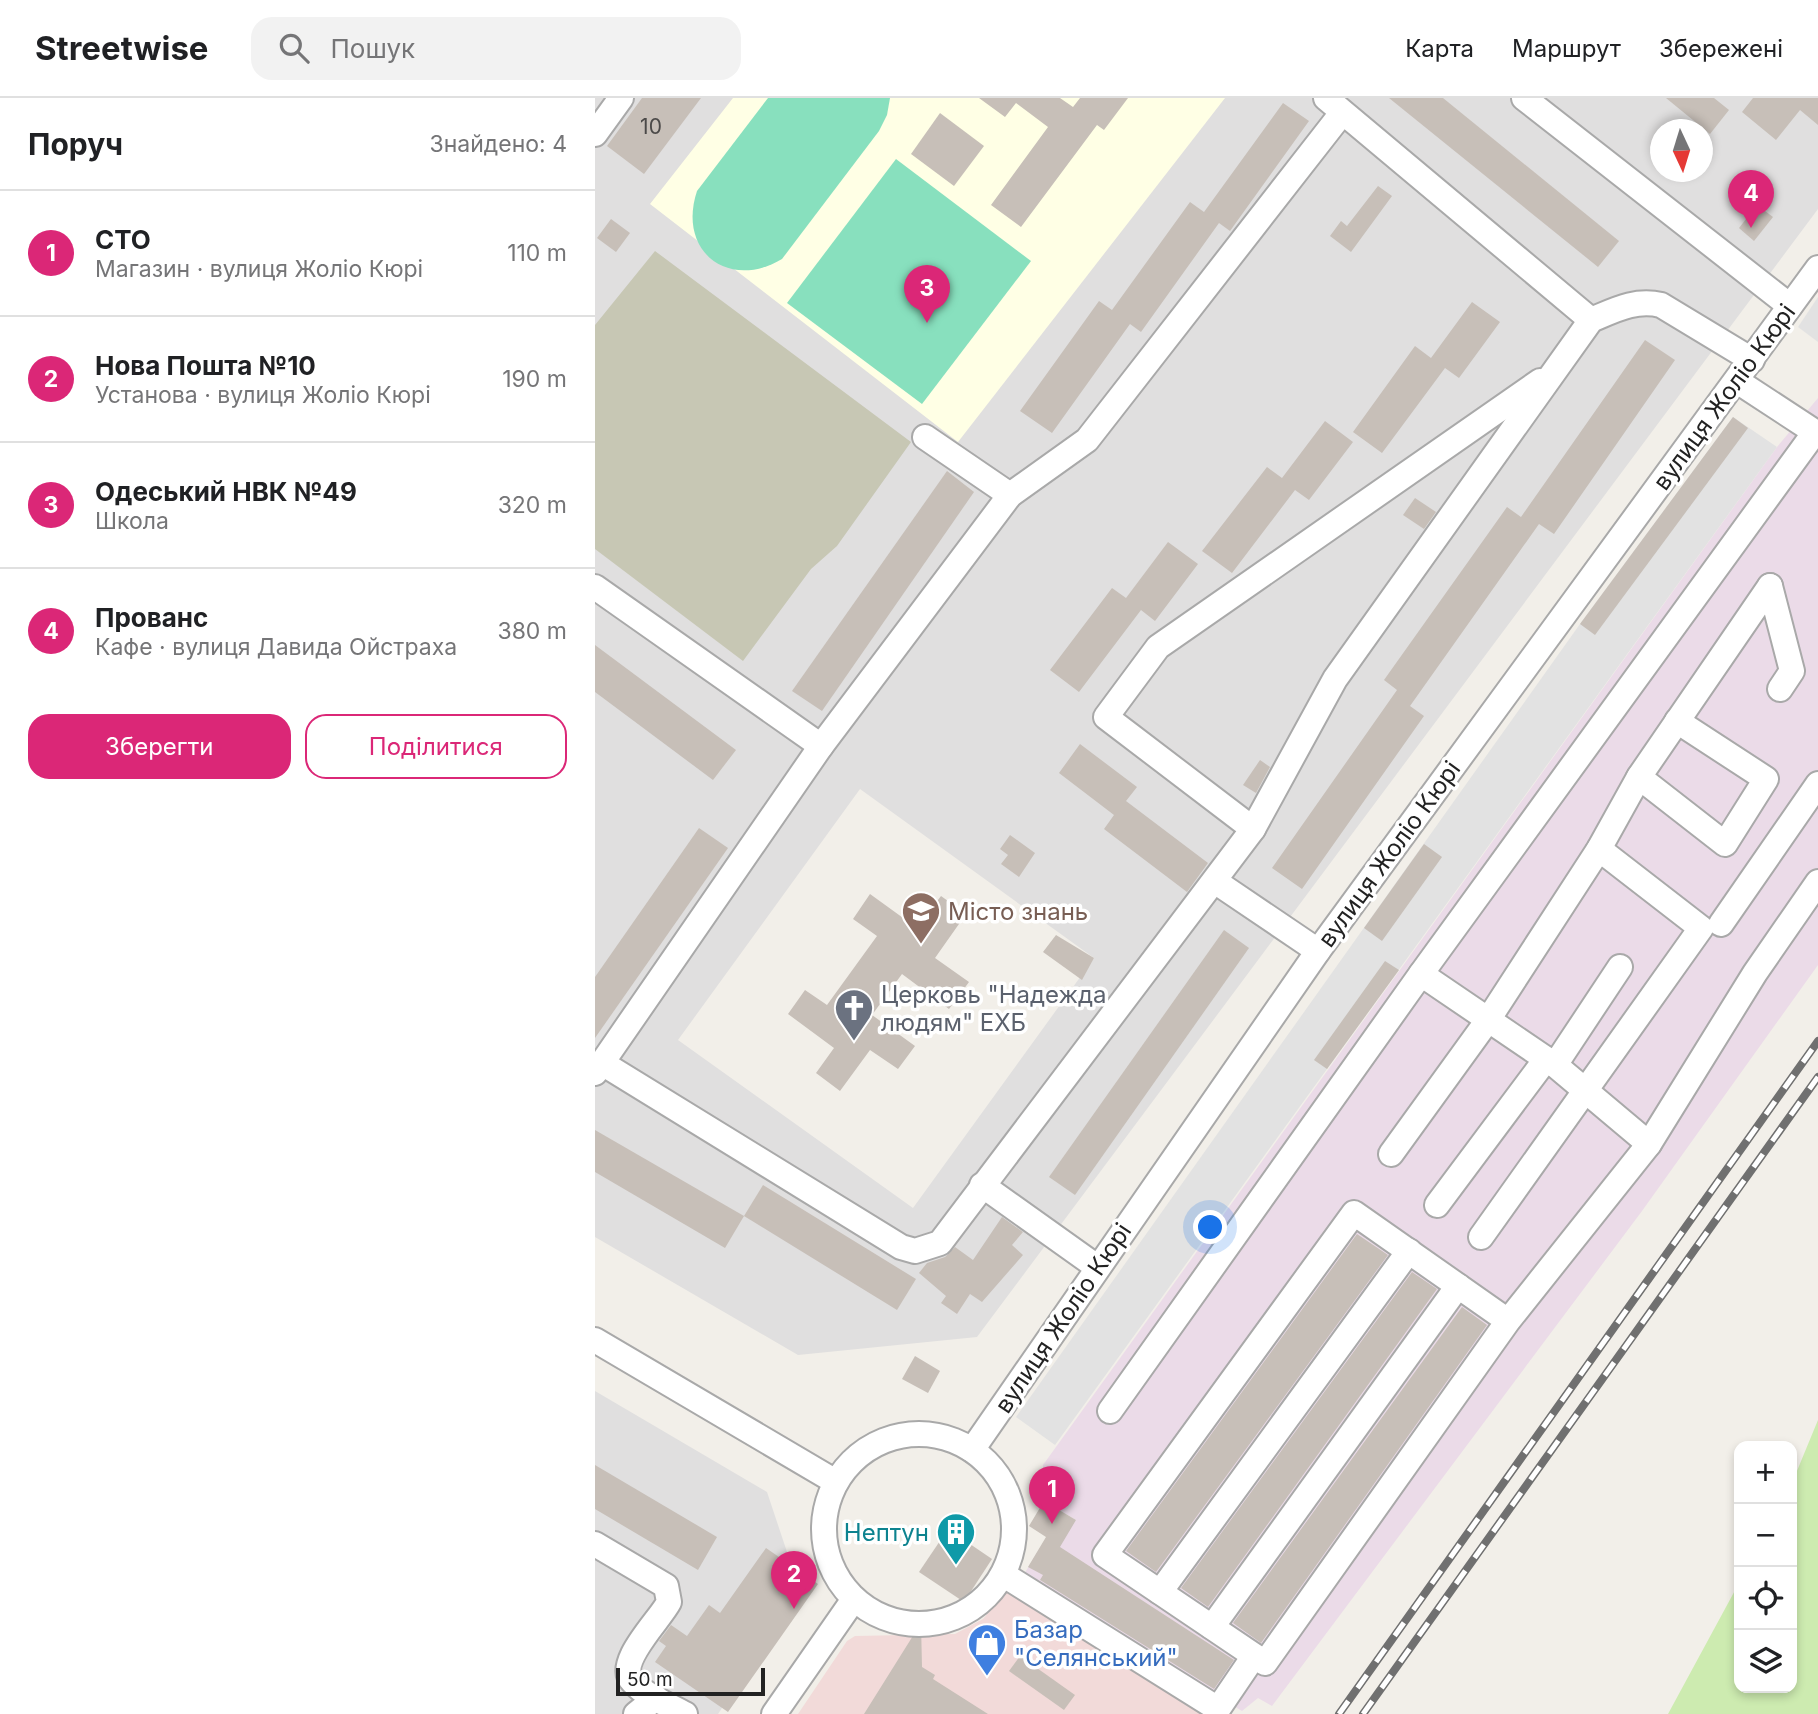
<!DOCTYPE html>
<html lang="uk">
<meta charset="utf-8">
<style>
body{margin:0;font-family:Inter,sans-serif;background:#f2f2f2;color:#202124}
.controls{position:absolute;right:21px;bottom:21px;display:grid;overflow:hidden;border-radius:14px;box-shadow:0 4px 10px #0003}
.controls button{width:63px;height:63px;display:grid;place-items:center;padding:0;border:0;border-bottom:2px solid #e0e0e0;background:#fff;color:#202124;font:35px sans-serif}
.compass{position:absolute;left:1055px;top:21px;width:63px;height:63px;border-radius:50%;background:#fff;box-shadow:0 4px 10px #0003;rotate:176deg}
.scale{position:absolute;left:21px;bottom:18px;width:149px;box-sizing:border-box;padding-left:7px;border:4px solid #222;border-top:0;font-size:19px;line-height:24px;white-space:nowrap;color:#222;-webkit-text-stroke:5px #fff;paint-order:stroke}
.you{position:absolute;left:616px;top:1130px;width:24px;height:24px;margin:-18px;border:5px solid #fff;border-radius:50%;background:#1a73e8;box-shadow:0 0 0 10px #1a73e833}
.badge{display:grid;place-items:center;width:46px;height:46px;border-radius:50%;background:#db2777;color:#fff;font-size:23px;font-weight:700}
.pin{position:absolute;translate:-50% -58px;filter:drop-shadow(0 2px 4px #0008)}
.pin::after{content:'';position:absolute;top:37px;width:24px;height:21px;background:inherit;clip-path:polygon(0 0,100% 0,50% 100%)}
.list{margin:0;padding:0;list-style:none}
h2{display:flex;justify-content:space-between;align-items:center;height:91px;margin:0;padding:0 28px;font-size:30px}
h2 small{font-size:23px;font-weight:400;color:#757577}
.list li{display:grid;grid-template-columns:46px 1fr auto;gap:21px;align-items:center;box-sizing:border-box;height:126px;padding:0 28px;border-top:2px solid #e0e0e0}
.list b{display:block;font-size:26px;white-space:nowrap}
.list p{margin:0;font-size:23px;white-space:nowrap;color:#757577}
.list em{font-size:23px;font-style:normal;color:#757577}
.actions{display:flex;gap:14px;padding:21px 28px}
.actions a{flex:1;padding:16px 0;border:2px solid #db2777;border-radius:21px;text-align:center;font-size:24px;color:#db2777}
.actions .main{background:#db2777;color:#fff}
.icon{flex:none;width:38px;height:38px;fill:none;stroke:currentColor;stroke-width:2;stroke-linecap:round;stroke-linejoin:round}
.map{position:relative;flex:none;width:1223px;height:1616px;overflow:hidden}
header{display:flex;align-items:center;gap:42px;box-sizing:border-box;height:98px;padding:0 35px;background:#fff;border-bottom:2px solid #e0e0e0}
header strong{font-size:33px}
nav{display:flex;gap:38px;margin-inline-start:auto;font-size:24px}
.search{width:490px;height:63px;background:#f2f2f2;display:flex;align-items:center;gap:18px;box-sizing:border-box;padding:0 24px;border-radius:21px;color:#757577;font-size:26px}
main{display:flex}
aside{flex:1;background:#fff}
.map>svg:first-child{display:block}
</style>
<header>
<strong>Streetwise</strong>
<div class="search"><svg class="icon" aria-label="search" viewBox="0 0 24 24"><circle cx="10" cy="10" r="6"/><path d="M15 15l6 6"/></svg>Пошук</div>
<nav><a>Карта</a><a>Маршрут</a><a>Збережені</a></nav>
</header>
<main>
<aside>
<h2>Поруч<small>Знайдено: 4</small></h2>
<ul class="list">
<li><span class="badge">1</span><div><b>СТО</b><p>Магазин · вулиця Жоліо Кюрі</p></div><em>110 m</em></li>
<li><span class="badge">2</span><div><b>Нова Пошта №10</b><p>Установа · вулиця Жоліо Кюрі</p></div><em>190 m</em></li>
<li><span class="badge">3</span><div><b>Одеський НВК №49</b><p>Школа</p></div><em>320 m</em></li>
<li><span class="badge">4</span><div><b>Прованс</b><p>Кафе · вулиця Давида Ойстраха</p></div><em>380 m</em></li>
</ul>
<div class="actions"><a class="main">Зберегти</a><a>Поділитися</a></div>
</aside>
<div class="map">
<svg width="1223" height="1616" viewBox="0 0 1223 1616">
<rect width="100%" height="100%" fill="#f2efe9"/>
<!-- residential -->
<g fill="#e0dfdf" fill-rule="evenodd">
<path d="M0 0H1223V111L382 1239 203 1257 0 1139ZM1066 32H1108V74H1066ZM265 691 499 860 318 1110 83 942Z"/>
<path d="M0 1293 172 1394 205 1493 123 1616H0Z"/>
</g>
<!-- commercial -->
<path fill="#f2dad9" d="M415 1489 614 1616H203L252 1543 260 1538 360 1536 388 1521Z"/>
<!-- industrial -->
<path fill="#ebdbe8" d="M1223 300V867L1047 1113 677 1608 663 1600 647 1613 426 1481 442 1455 481 1422 449 1403 448 1367 1182 349Z"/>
<!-- education -->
<path fill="#ffffe5" d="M138 0H630L363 344 55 106Z"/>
<!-- construction -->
<path fill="#c7c7b4" d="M60 153 316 344 242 448 216 471 148 563 0 451V227Z"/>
<!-- grass -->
<path fill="#cdebb0" d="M1223 1322V1616H1073L1144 1485V1590H1197V1385Z"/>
<!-- pitch -->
<g fill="#88e0be">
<path d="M173 0H295L292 17 284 33 187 161C133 193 82 153 102 93Z"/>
<path d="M301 61 436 163 327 306 192 205Z"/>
</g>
<!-- parking -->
<g fill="#e2e2e2">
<path d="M1223 199V244L1203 229Z"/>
<path d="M1138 319 1182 349 460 1347 421 1319 985 526Z"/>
</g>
<!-- building -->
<g fill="#c7bfb8">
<path d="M47 0H106L49 76 12 48Z"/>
<path d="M384 0H465L478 9 485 0H533L509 32 502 27 426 129 396 107 453 29 421 5 410 19Z"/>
<path d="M794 0H848L1024 143 1003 169Z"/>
<path d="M1071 0H1119L1134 12 1115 36Z"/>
<path d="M1158 0H1223V27L1205 12 1181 42 1147 14Z"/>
<path d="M688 5 714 23 635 133 624 125 546 234 535 226 457 335 425 313 504 203 517 212 595 104 609 114Z"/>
<path d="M345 15 389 48 359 88 316 56Z"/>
<path d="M783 88 797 98 756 154 735 138 746 123 752 128Z"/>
<path d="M1162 107 1178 119 1159 143 1144 130Z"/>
<path d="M16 121 35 135 21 154 2 140Z"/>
<path d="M877 204 905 224 864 280 850 270 787 355 758 334 820 248 836 260Z"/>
<path d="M1050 242 1080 262 959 436 944 426 815 608 829 618 707 791 677 770 802 592 789 582 912 409 926 419Z"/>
<path d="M1138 319 1153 330 1000 537 985 526Z"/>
<path d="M730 323 758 344 714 402 700 392 637 475 607 453 672 369 687 380Z"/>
<path d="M352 373 379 394 227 613 197 593Z"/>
<path d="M820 400 841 414 829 431 808 417Z"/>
<path d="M573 444 603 466 560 523 546 512 484 594 455 572 517 490 531 500Z"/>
<path d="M0 547 141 652 118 682 0 594Z"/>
<path d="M485 646 542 689 531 703 613 765 592 794 509 731 519 717 464 675Z"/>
<path d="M665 662 675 669 661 695 648 687Z"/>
<path d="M104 730 133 750 0 940V879Z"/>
<path d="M415 737 440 755 424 779 406 766 413 757 405 751Z"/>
<path d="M829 746 847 759 787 843 769 830Z"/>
<path d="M275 796 322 830 346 798 371 816 340 860 374 884 354 911 307 876 277 917 320 948 303 971 275 952 245 993 221 975 239 950 193 916 210 892 232 907 282 838 258 821Z"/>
<path d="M629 832 654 850 480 1097 454 1079Z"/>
<path d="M461 837 499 860 487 882 448 854Z"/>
<path d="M790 863 804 872 732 971 719 962Z"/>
<path d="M0 1032 149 1118 130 1150 0 1074Z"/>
<path d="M168 1087 321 1181 302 1212 149 1118Z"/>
<path d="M407 1119 428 1134 417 1147 428 1157 387 1204 375 1196 362 1216 346 1205 351 1198 324 1175 332 1165 350 1159 360 1149 378 1162Z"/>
<path d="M762 1136 793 1157 561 1474 531 1453Z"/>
<path d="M817 1174 842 1191 613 1509 586 1490Z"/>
<path d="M867 1209 892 1227 666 1545 638 1525Z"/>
<path d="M320 1258 345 1273 333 1295 307 1281Z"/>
<path d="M0 1367 122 1439 103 1472 0 1411Z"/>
<path d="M449 1403 481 1422 465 1449 639 1562 619 1591 445 1482 448 1477 433 1469 451 1439 434 1428Z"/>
<path d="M353 1431 397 1461 369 1504 324 1474Z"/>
<path d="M171 1450 223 1486 133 1614 60 1564 71 1548 64 1543 76 1527 92 1538 114 1507 125 1515Z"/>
<path d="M326 1525 327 1569 340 1577 338 1581 393 1616H269Z"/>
<path d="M425 1558 480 1597 469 1612 414 1573Z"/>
</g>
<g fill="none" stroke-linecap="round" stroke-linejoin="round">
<!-- minor casing -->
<g stroke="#a9a9a9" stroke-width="28">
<g id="minor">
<path d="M731 0 996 222"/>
<path d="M929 0 1195 208"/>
<path d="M0 36 26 0"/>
<path d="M1142 283 1223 336"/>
<path d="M330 339 415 397"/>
<path d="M1175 488 1197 573 1185 591"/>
<path d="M0 489 226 648"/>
<path d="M1044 679 1130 746 1171 681 1082 623"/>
<path d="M658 731 511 619 563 549 945 283"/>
<path d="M621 784 723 853"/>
<path d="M1126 826 1223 686"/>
<path d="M826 876 960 967 1054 1046"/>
<path d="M7 965 306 1149 320 1153 345 1145 658 731 740 581 996 222C1020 212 1040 201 1066 207L1157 262"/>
<path d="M960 967 1025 869"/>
<path d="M0 975 226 648 415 397 492 342 747 15"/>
<path d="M796 1056 893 922 1004 751 1044 679 1175 488"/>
<path d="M387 1087 502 1169"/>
<path d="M842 1107 951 961"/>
<path d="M886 1139 1106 830 1004 751"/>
<path d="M913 1223 759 1115 510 1457 670 1565 913 1223 1054 1046 1160 875 1223 784"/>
<path d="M0 1242 241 1384"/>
<path d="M515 1313 826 876 1220 334"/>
<circle cx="324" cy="1431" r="95"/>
<path d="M377 1352 723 853 1223 170"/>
<path d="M0 1446 71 1488 74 1504C65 1522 19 1565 38 1584 50 1598 74 1607 90 1616"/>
<path d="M409 1477 623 1611 659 1558"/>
<path d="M565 1494 814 1153"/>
<path d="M617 1529 863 1188"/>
<path d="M41 1616 61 1600"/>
<path d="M179 1616 259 1501"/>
</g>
</g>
<!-- minor -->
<use href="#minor" stroke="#fff" stroke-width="24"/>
<!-- rail casing -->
<g stroke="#707070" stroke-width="8">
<g id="rail">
<path d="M744 1616 1223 943"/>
<path d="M768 1616 1223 979"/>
</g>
</g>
<!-- rail -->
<use href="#rail" stroke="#fff" stroke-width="5" stroke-dasharray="16" stroke-linecap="butt"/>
</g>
<!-- icons -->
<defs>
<g id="school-pin" transform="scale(2.0125)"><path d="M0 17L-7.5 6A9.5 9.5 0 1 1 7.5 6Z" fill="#8d6e63" stroke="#fff"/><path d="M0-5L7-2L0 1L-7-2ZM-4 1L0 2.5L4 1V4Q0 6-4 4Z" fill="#fff"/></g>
<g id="church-pin" transform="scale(2.0125)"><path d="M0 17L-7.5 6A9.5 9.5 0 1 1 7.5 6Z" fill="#6b7280" stroke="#fff"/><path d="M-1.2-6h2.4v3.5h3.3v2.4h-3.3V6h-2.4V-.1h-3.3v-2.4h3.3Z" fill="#fff"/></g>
<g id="building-pin" transform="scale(2.0125)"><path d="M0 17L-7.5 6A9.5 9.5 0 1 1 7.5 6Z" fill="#0f9aa8" stroke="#fff"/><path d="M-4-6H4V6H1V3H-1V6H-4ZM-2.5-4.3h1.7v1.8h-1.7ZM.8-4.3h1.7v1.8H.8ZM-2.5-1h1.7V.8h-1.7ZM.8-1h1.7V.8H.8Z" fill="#fff"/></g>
<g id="shop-pin" transform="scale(2.0125)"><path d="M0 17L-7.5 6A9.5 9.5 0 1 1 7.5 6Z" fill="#3f7fe0" stroke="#fff"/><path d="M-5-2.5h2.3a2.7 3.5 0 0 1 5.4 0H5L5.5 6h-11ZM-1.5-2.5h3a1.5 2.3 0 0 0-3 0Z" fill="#fff"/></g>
</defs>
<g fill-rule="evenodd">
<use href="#school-pin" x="326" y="813"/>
<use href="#church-pin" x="259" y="910"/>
<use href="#building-pin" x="361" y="1434"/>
<use href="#shop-pin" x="392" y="1545"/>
</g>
<g text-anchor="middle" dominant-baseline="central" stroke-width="7" stroke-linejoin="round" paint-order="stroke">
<!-- number labels -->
<g font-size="21" fill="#4b4948">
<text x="56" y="28">10</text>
</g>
<!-- street labels -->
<g font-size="24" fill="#222" stroke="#fff">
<text transform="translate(1129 299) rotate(-54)">вулиця Жоліо Кюрі</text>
<text transform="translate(794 756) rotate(-54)">вулиця Жоліо Кюрі</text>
<text transform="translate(468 1220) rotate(-56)">вулиця Жоліо Кюрі</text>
</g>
<!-- education labels -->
<g font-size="24" fill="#785e54" stroke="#fff" text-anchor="start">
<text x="353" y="813">Місто знань</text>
</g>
<!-- worship labels -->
<g font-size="24" fill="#5b616d" stroke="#fff" text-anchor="start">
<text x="286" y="896">Церковь "Надежда<tspan x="286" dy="28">людям" ЕХБ</tspan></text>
</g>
<!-- culture labels -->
<g font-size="24" fill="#0d838f" stroke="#fff" text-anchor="end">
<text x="334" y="1434">Нептун</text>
</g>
<!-- shop labels -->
<g font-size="24" fill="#366cbe" stroke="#fff" text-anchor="start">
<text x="419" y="1531">Базар<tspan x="419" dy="28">"Селянський"</tspan></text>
</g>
</g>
</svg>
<div class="controls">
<button>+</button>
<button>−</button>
<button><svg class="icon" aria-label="locate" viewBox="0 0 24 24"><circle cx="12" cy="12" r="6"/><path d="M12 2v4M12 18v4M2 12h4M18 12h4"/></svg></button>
<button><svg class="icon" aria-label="layers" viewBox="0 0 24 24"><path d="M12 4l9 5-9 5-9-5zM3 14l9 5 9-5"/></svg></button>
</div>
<svg class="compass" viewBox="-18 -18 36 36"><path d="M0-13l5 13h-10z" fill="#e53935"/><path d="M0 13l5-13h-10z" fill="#757577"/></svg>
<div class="scale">50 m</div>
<div class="you"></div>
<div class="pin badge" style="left:457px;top:1426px">1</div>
<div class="pin badge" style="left:199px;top:1511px">2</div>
<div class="pin badge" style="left:332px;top:225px">3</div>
<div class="pin badge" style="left:1156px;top:130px">4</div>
</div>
</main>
